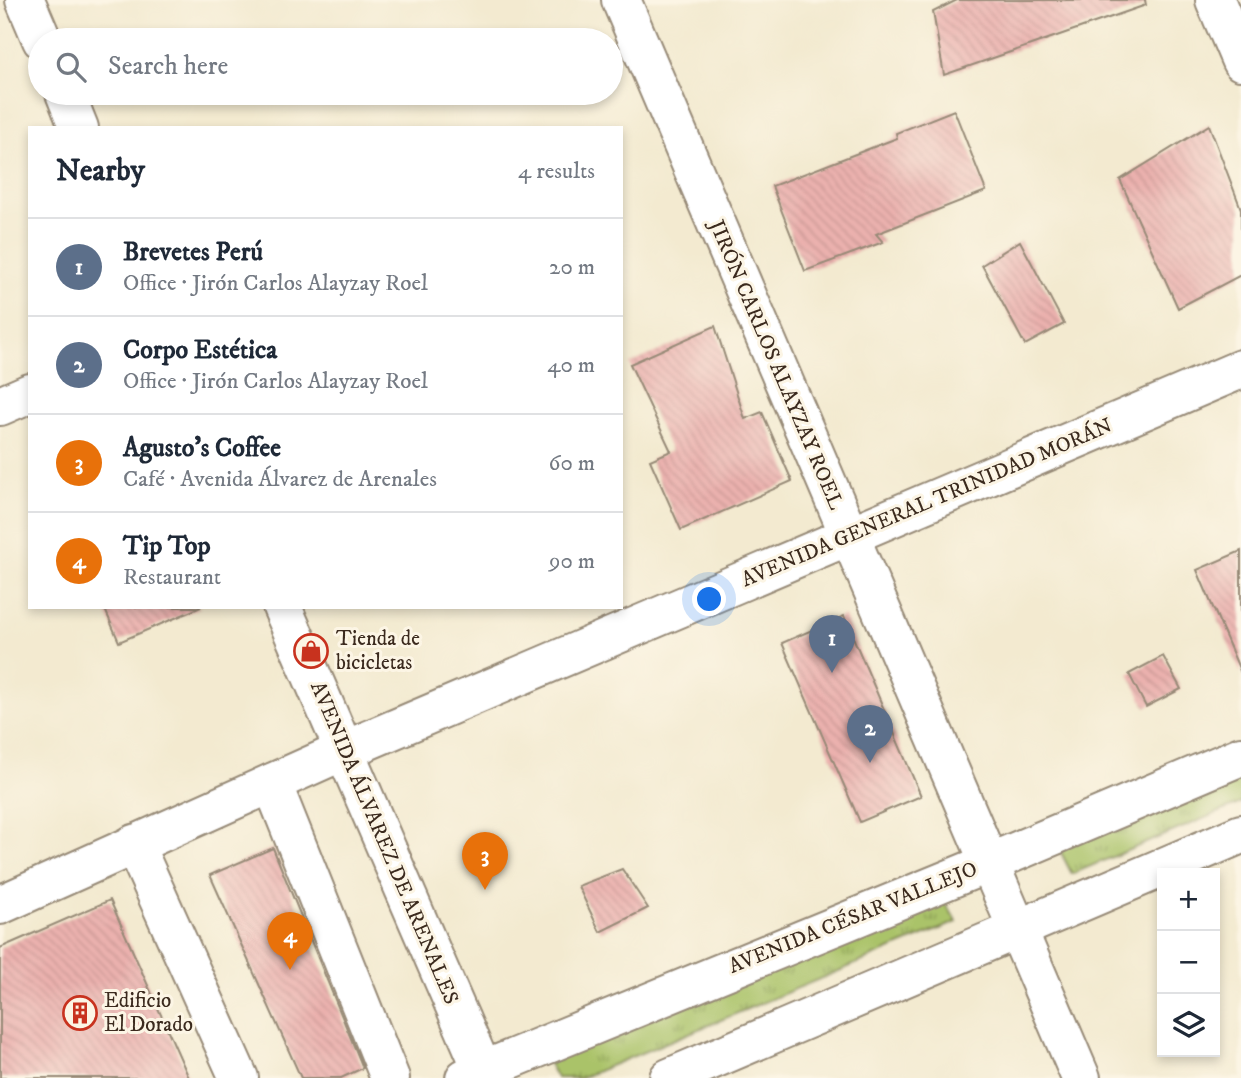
<!DOCTYPE html>
<meta charset="utf-8">
<style>
body{margin:0;font-family:"IM FELL DW Pica",serif;background:#f2f2f3;color:#1f2937}
.controls{position:absolute;right:21px;bottom:21px;display:grid;overflow:hidden;border-radius:0px;box-shadow:0 4px 10px #0003}
.controls button{width:63px;height:63px;display:grid;place-items:center;padding:0;border:0;border-bottom:2px solid #e0e1e3;background:#fff;color:#1f2937;font:35px sans-serif}
.you{position:absolute;left:710px;top:600px;width:24px;height:24px;margin:-18px;border:5px solid #fff;border-radius:50%;background:#1a73e8;box-shadow:0 0 0 10px #1a73e833}
.badge{display:grid;place-items:center;width:46px;height:46px;border-radius:50%;background:#c8321e;color:#fff;font-size:23px;font-weight:700}
.pin{position:absolute;translate:-50% -58px;filter:drop-shadow(0 2px 4px #0008)}
.pin::after{content:'';position:absolute;top:37px;width:24px;height:21px;background:inherit;clip-path:polygon(0 0,100% 0,50% 100%)}
.list{margin:0;padding:0;list-style:none}
h2{display:flex;justify-content:space-between;align-items:center;height:91px;margin:0;padding:0 28px;font-size:30px}
h2 small{font-size:23px;font-weight:400;color:#747a83}
.list li{display:grid;grid-template-columns:46px 1fr auto;gap:21px;align-items:center;box-sizing:border-box;height:98px;padding:0 28px;border-top:2px solid #e0e1e3}
.list b{display:block;font-size:26px;white-space:nowrap}
.list p{margin:0;font-size:23px;white-space:nowrap;color:#747a83}
.list em{font-size:23px;font-style:normal;color:#747a83}
.icon{flex:none;width:38px;height:38px;fill:none;stroke:currentColor;stroke-width:2;stroke-linecap:round;stroke-linejoin:round}
.map{position:relative;flex:none;width:1241px;height:1078px;overflow:hidden}
.search{position:absolute;background:#fff;box-shadow:0 4px 10px #0003;left:28px;top:28px;width:595px;height:77px;display:flex;align-items:center;gap:18px;box-sizing:border-box;padding:0 24px;border-radius:38px;color:#747a83;font-size:26px}
.panel{position:absolute;background:#fff;box-shadow:0 4px 10px #0003;left:28px;top:126px;width:595px;height:483px;border-radius:0px}
.map>svg:first-child{display:block}
</style>
<div class="map">
<svg width="1241" height="1078" viewBox="0 0 1241 1078">
<defs>
<pattern id="grass-tufts" width="24" height="20" patternUnits="userSpaceOnUse" patternTransform="scale(1.75)"><rect width="24" height="20" fill="#aac369"/><path d="M3 7l-1-3M5 7V3M7 7l1-3M15 17l-1-3M17 17v-4M19 17l1-3" fill="none" stroke="#8c9f56"/></pattern>
<pattern id="building-back-hatch" width="6" height="6" patternUnits="userSpaceOnUse" patternTransform="scale(1.75)"><rect width="6" height="6" fill="#ebb1ae"/><path d="M-1 5l2 2M0 0l6 6M5-1l2 2" fill="none" stroke="#ca9895"/></pattern>
</defs>
<rect width="100%" height="100%" fill="#fcf5e5"/>
<filter id="ink" filterUnits="userSpaceOnUse"><feTurbulence type="fractalNoise" baseFrequency=".0143" numOctaves="2"/><feDisplacementMap in="SourceGraphic" scale="14" xChannelSelector="R" yChannelSelector="G"/><feConvolveMatrix kernelMatrix="1 2 1 2 8 2 1 2 1" color-interpolation-filters="sRGB"/></filter>
<filter id="wash" filterUnits="userSpaceOnUse"><feTurbulence type="fractalNoise" baseFrequency=".00686" numOctaves="4" result="noise"/><feDisplacementMap in="SourceGraphic" scale="28" xChannelSelector="R" yChannelSelector="G"/><feGaussianBlur stdDeviation="1.57" result="paint"/><feColorMatrix in="noise" values="0 0 0 0 0 0 0 0 0 0 0 0 0 0 0 0 0 1.4 0 .05"/><feComposite in="paint" operator="in"/></filter>
<g filter="url(#wash)">
<rect width="100%" height="100%" fill="#f3ead0"/>
<!-- grass -->
<g fill="url(#grass-tufts)" stroke="#727644" stroke-width="2">
<path d="M1241 764V803L1072 874 1056 843Z"/>
<path d="M944 901 957 922 581 1078H557L547 1060Z"/>
</g>
<g id="blocks">
<!-- building -->
<g fill="url(#building-back-hatch)">
<path d="M957 0H1145L1146 5 944 75 933 12Z"/>
<path d="M954 110 986 191 876 234 883 242 805 271 772 186 897 138 896 133Z"/>
<path d="M1209 125 1241 209V275L1178 308 1120 180Z"/>
<path d="M1020 241 1064 324 1025 345 982 265Z"/>
<path d="M715 326 745 419 762 412 792 481 681 530 650 460 671 451 630 364Z"/>
<path d="M1241 551V673L1197 570Z"/>
<path d="M104 607H201L119 642Z"/>
<path d="M844 616 921 796 860 822 782 643Z"/>
<path d="M1163 656 1181 689 1146 707 1129 674Z"/>
<path d="M273 848 363 1068 341 1078H301L210 875Z"/>
<path d="M622 869 648 908 600 932 578 886Z"/>
<path d="M110 900 189 1078H0V948Z"/>
</g>
</g>
</g>
<g filter="url(#ink)">
<use href="#blocks" fill-opacity="0" stroke="#978a77" stroke-width="2"/>
<g fill="none" stroke-linecap="round" stroke-linejoin="round">
<!-- minor casing -->
<g stroke="#978a77" stroke-width="42">
<g id="minor">
<path d="M621 0 1081 1078"/>
<path d="M1215 0 1241 61"/>
<path d="M0 406 30 393"/>
<path d="M272 783 390 1078"/>
<path d="M134 844 239 1078"/>
<path d="M0 905 343 751 1241 369"/>
</g>
</g>
<!-- major casing -->
<g stroke="#978a77" stroke-width="42">
<g id="major">
<path d="M25 0 42 40"/>
<path d="M65 93 79 128"/>
<path d="M282 607 486 1078"/>
<path d="M465 1078 989 863 1241 756"/>
<path d="M669 1078 1241 834"/>
</g>
</g>
<!-- minor -->
<use href="#minor" stroke="#fff" stroke-width="38"/>
<!-- major -->
<use href="#major" stroke="#fff" stroke-width="38"/>
</g>
</g>
<!-- icons -->
<defs>
<g id="shop-ring" transform="scale(1.75)"><circle r="9.5" fill="#fcf5e5" stroke="#c8321e" stroke-width="1.5"/><path d="M-5-2.5h2.3a2.7 3.5 0 0 1 5.4 0H5L5.5 6h-11ZM-1.5-2.5h3a1.5 2.3 0 0 0-3 0Z" fill="#c8321e"/></g>
<g id="building-ring" transform="scale(1.75)"><circle r="9.5" fill="#fcf5e5" stroke="#c8321e" stroke-width="1.5"/><path d="M-4-6H4V6H1V3H-1V6H-4ZM-2.5-4.3h1.7v1.8h-1.7ZM.8-4.3h1.7v1.8H.8ZM-2.5-1h1.7V.8h-1.7ZM.8-1h1.7V.8H.8Z" fill="#c8321e"/></g>
</defs>
<g fill-rule="evenodd">
<use href="#shop-ring" x="311" y="651"/>
<use href="#building-ring" x="80" y="1013"/>
</g>
<g text-anchor="middle" dominant-baseline="central" stroke-width="6" stroke-linejoin="round" paint-order="stroke">
<!-- street labels -->
<g font-size="21" fill="#3b2a1e" stroke="#fcf5e5">
<text transform="translate(776 365) rotate(67)">JIRÓN CARLOS ALAYZAY ROEL</text>
<text transform="translate(927 503) rotate(-23)">AVENIDA GENERAL TRINIDAD MORÁN</text>
<text transform="translate(384 843) rotate(67)">AVENIDA ÁLVAREZ DE ARENALES</text>
<text transform="translate(853 918) rotate(-22)">AVENIDA CÉSAR VALLEJO</text>
</g>
<!-- poi labels -->
<g font-size="21" fill="#3b2a1e" stroke="#fcf5e5" text-anchor="start">
<text x="336" y="639">Tienda de<tspan x="336" dy="24">bicicletas</tspan></text>
<text x="104" y="1001">Edificio<tspan x="104" dy="24">El Dorado</tspan></text>
</g>
</g>
</svg>
<div class="controls">
<button>+</button>
<button>−</button>
<button><svg class="icon" aria-label="layers" viewBox="0 0 24 24"><path d="M12 4l9 5-9 5-9-5zM3 14l9 5 9-5"/></svg></button>
</div>
<div class="you"></div>
<div class="pin badge" style="left:832px;top:673px;background:#5c6f8a">1</div>
<div class="pin badge" style="left:870px;top:763px;background:#5c6f8a">2</div>
<div class="pin badge" style="left:485px;top:890px;background:#e8710a">3</div>
<div class="pin badge" style="left:290px;top:970px;background:#e8710a">4</div>
<div class="search"><svg class="icon" aria-label="search" viewBox="0 0 24 24"><circle cx="10" cy="10" r="6"/><path d="M15 15l6 6"/></svg>Search here</div>
<section class="panel">
<h2>Nearby<small>4 results</small></h2>
<ul class="list">
<li><span class="badge" style="background:#5c6f8a">1</span><div><b>Brevetes Perú</b><p>Office · Jirón Carlos Alayzay Roel</p></div><em>20 m</em></li>
<li><span class="badge" style="background:#5c6f8a">2</span><div><b>Corpo Estética</b><p>Office · Jirón Carlos Alayzay Roel</p></div><em>40 m</em></li>
<li><span class="badge" style="background:#e8710a">3</span><div><b>Agusto's Coffee</b><p>Café · Avenida Álvarez de Arenales</p></div><em>60 m</em></li>
<li><span class="badge" style="background:#e8710a">4</span><div><b>Tip Top</b><p>Restaurant</p></div><em>90 m</em></li>
</ul>
</section>
</div>
